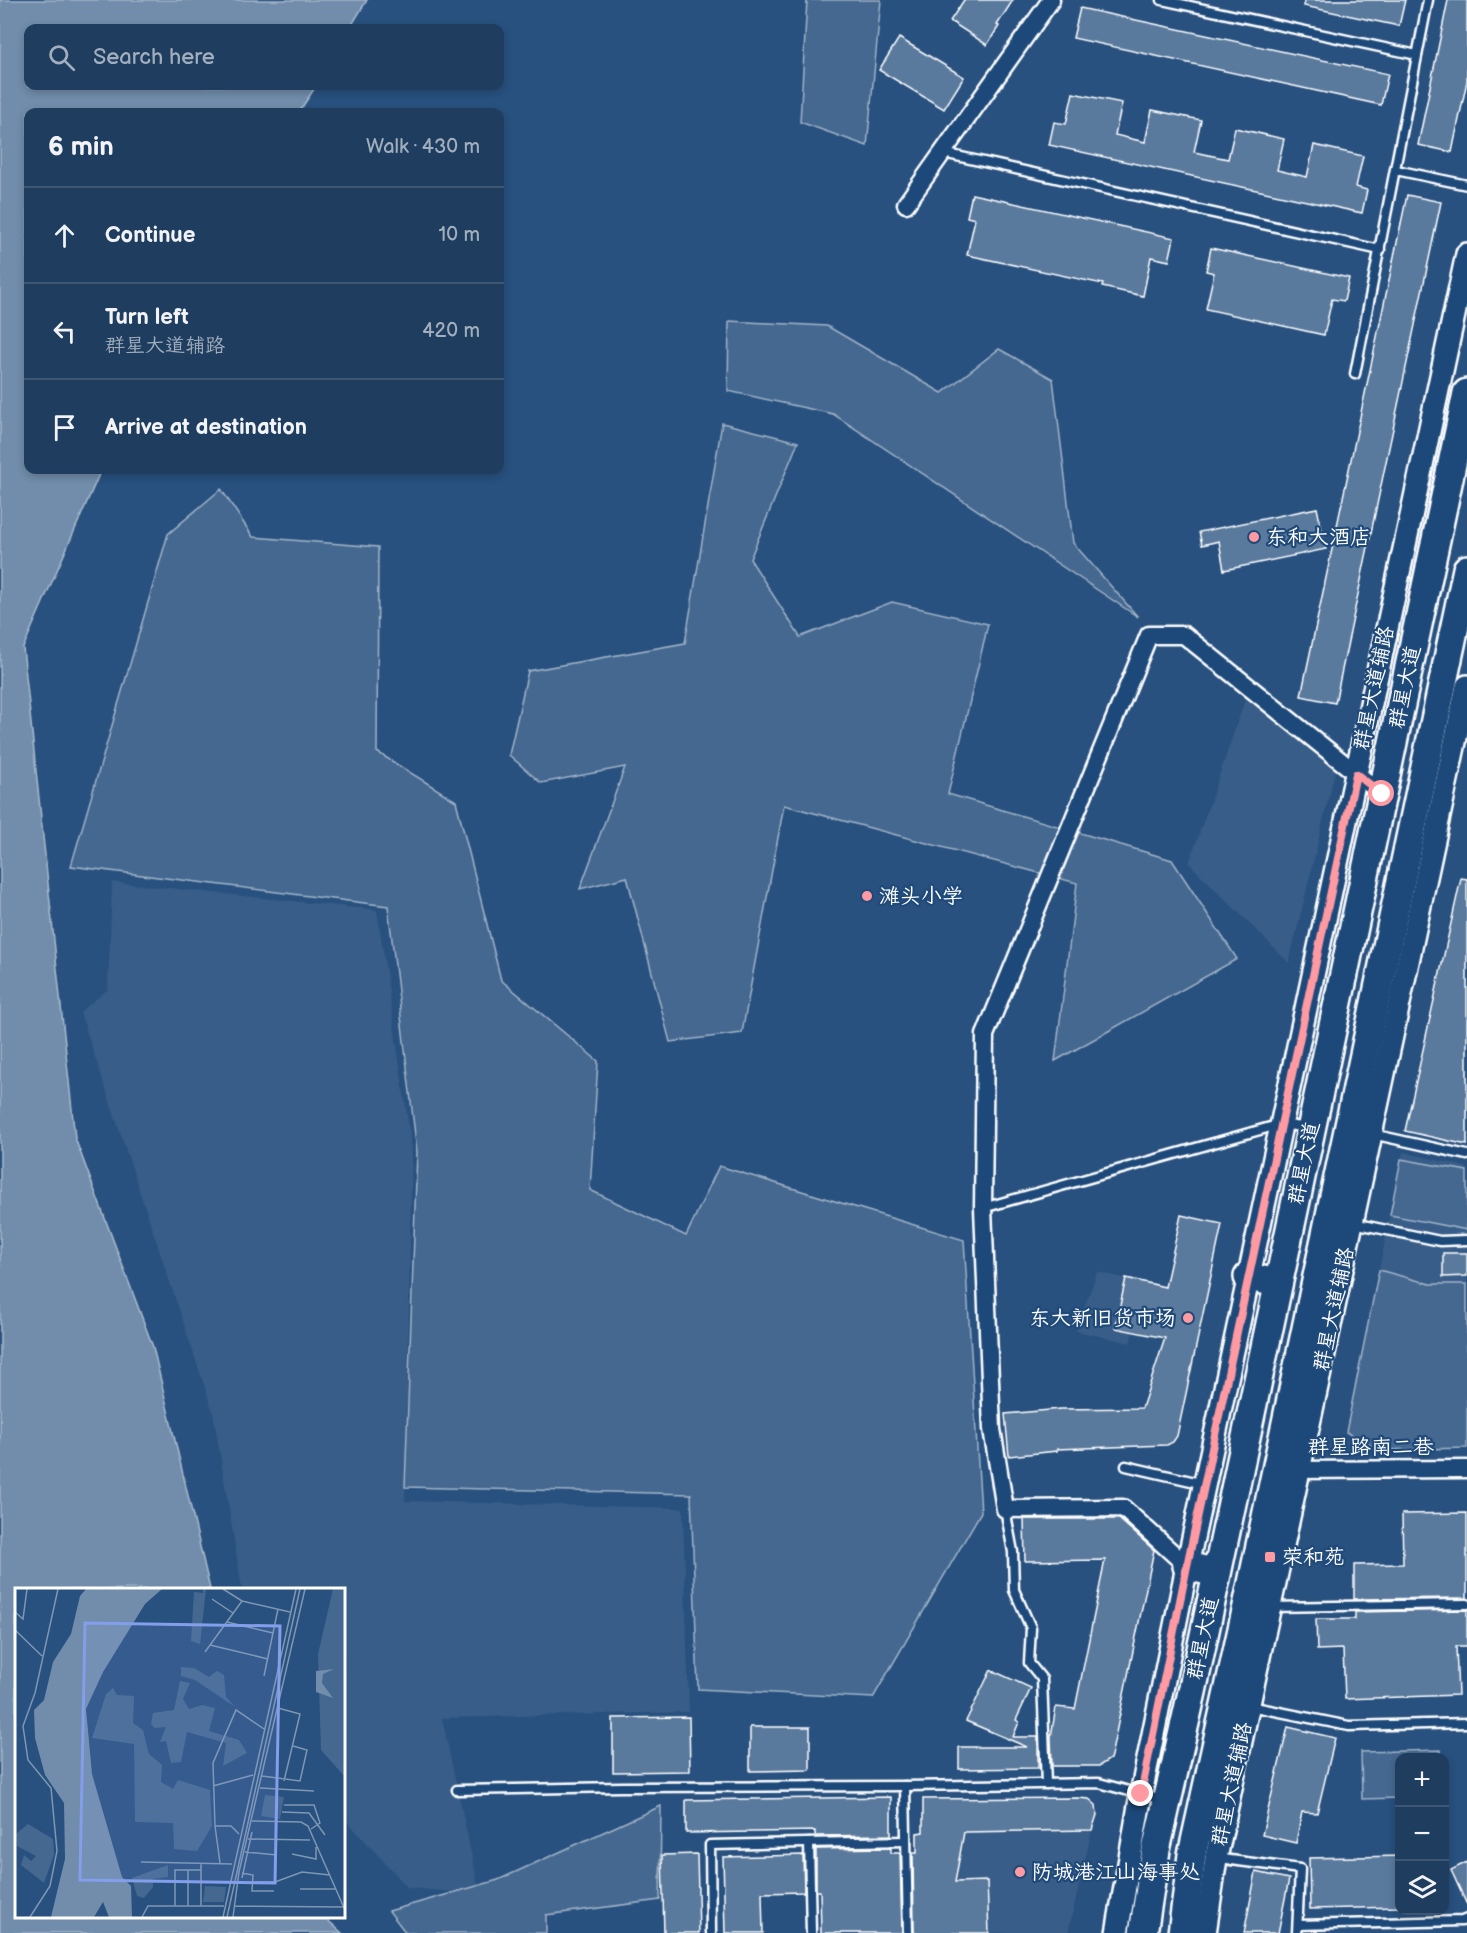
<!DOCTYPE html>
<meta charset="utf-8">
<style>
body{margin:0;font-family:"Balsamiq Sans","LXGW WenKai TC",sans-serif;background:#264465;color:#f1f3f6}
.controls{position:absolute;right:18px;bottom:18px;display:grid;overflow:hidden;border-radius:12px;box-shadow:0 3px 9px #0003}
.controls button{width:54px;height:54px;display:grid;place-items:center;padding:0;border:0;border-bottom:2px solid #3c5674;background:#1e3d5f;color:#f1f3f6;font:30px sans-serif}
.stop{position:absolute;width:18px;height:18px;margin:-14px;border:4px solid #ff9aa2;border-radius:50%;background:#fff}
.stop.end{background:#ff9aa2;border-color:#fff;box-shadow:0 2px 6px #0008}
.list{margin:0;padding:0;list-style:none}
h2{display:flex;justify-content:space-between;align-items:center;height:78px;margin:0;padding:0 24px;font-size:26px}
h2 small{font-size:20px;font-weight:400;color:#a1aebd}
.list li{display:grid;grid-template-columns:39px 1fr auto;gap:18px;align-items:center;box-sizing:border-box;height:96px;padding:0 24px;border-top:2px solid #3c5674}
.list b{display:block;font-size:22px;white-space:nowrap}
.list p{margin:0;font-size:20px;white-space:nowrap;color:#a1aebd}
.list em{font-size:20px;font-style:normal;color:#a1aebd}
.icon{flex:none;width:33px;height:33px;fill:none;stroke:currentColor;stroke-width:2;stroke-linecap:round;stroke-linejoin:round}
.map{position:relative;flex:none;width:1467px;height:1933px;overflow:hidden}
.search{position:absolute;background:#1e3d5f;box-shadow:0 3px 9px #0003;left:24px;top:24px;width:480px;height:66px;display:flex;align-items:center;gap:15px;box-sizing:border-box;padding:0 21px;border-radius:12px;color:#a1aebd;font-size:22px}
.panel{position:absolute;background:#1e3d5f;box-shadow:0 3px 9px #0003;left:24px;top:108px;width:480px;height:366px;border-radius:12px}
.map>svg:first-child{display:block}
</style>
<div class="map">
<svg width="1467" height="1933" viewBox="0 0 1467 1933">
<rect width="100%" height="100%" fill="#28517f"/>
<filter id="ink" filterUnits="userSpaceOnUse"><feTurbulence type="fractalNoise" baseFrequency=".0167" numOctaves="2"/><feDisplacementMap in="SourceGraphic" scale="12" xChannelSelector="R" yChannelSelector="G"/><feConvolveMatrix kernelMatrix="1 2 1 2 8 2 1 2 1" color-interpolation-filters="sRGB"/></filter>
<g filter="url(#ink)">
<!-- built -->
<g fill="#375d88">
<path d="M1245 700 1338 759 1289 963 1189 863Z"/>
<path d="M112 882 377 910 412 1148 405 1501 683 1508 689 1712 442 1718 480 1894 408 1888 344 1818V1590L242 1589 213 1412 80 1012 108 989Z"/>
<path d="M1403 1152 1467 1167V1284H1430L1379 1270Z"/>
<path d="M1097 1272 1206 1296 1195 1345 1133 1331 1130 1343 1076 1331Z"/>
<path d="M1092 1830 1068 1933H945L964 1832Z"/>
</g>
<!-- green -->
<g fill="#446890" stroke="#a2b4c8" stroke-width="1.5">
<path d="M807 0H881L867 146 800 122Z"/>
<path d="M729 321 827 326 942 393 999 349 1053 379 1073 543 1138 617 833 414 728 391Z"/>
<path d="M722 423 798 442 750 559 800 637 892 602 988 624 948 794 1172 860 1237 959 1055 1061 1077 883 784 805 742 1033 670 1042 627 877 580 889 625 767 541 783 509 755 528 671 685 643Z"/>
<path d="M221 489 253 537 378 547 377 752 456 801 501 980 598 1061 590 1190 686 1236 719 1166 964 1240 981 1512 873 1698 698 1689 691 1494 405 1487 417 1152 388 906 71 866 168 534Z"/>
<path d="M1401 1159 1467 1171V1230L1390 1215Z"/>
<path d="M1379 1270 1430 1284H1467V1448L1379 1450 1346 1432Z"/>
<path d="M1441 1750V1757L1400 1758 1399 1798 1362 1799 1361 1752Z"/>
<path d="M661 1806 660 1900 546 1915V1933H406L389 1911 498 1880Z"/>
</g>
<!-- water -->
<path fill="#718dab" stroke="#aabbcd" stroke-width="1.5" d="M0 0H367L350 28H28V86H316L299 112H28V470H101L23 648 75 1138 153 1347 210 1589 16 1590V1916L324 1917 342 1933H0Z"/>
<!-- building -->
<g fill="#5a7a9d" stroke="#fff" stroke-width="1.5">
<path d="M964 0H1013L997 25 999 26 987 45 950 21Z"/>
<path d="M1305 0H1405L1399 26 1304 6Z"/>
<path d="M1448 0H1467V81L1452 152 1418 145Z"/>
<path d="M1080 8 1388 74 1381 105 1073 38Z"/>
<path d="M899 38 964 77 944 109 879 70Z"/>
<path d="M1073 93 1122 103 1115 135 1145 142 1152 110 1201 120 1194 152 1228 159 1235 128 1284 139 1277 170 1307 177 1314 145 1363 156 1356 187 1367 190 1362 213 1049 145 1054 122 1066 124Z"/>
<path d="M972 194 1174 238 1169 261 1151 257 1143 296 1102 287 1103 284 967 255 975 219 967 217Z"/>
<path d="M1407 195 1441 202 1335 703 1301 696Z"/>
<path d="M1211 248 1349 278 1344 301 1332 299 1324 335 1206 309 1214 273 1206 271Z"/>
<path d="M1317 508 1326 549 1224 570 1219 541 1202 545 1199 532Z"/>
<path d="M1461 878 1467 879V1145L1405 1131Z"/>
<path d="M1181 1215 1222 1224 1177 1436 1173 1442 1167 1445 1057 1449V1451L1009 1456 1005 1414 1061 1409 1142 1408 1165 1338 1115 1328 1126 1278 1165 1287Z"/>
<path d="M1443 1253H1467V1276L1443 1277Z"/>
<path d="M1467 1513V1598L1354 1599V1565L1403 1564 1402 1514Z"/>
<path d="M1024 1519H1119L1154 1550 1112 1752 1110 1759 1099 1766H1052L1051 1737 1056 1707 1075 1709 1105 1560 1025 1561Z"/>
<path d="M1467 1610V1646H1456L1458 1695 1345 1699 1343 1649 1317 1650 1316 1619H1355V1612Z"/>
<path d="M991 1670 1031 1688 1016 1720 1019 1722 1013 1737H1038V1768L959 1769V1747H1027L966 1721Z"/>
<path d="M689 1717 690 1771 613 1772V1718Z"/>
<path d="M750 1727H810V1770L750 1771Z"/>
<path d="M1288 1727 1335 1738 1317 1813 1302 1812 1296 1843 1262 1835Z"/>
<path d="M891 1797V1835L815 1836V1831L686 1833V1800Z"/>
<path d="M1078 1798 1089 1799 1096 1805 1097 1815 1092 1830 964 1832 955 1882 987 1881 989 1933H914L913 1853H917V1833L923 1832V1799Z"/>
<path d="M891 1848V1853H900L902 1933H821L820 1891H816V1849Z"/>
<path d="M697 1854 699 1933H664L662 1855Z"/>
<path d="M803 1855 804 1892 762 1893 763 1933H725L723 1857Z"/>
<path d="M1400 1856V1907L1310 1909 1309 1858Z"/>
<path d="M1467 1862V1905L1451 1870Z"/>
<path d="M1256 1872 1289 1879 1278 1933H1244Z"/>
</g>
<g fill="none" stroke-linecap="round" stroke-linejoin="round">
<!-- service casing -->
<g stroke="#fff" stroke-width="13">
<g id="service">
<path d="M1162 0 1417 55"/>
<path d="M943 153 1380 250"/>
<path d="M1396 170 1467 185"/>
<path d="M1355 374 1428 0"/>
<path d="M1372 1134 1467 1155"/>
<path d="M983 1208 1281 1124 1308 1128"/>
<path d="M1353 1223 1440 1241 1467 1240"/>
<path d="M1126 1466 1204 1484"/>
<path d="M1005 1509 1013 1552 1014 1590 1031 1628 1029 1663 1042 1679 1046 1784"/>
<path d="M1269 1607 1467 1604"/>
<path d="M1250 1706 1349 1726 1467 1723"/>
<path d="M905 1786 908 1933"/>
<path d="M457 1790 621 1787 905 1786 1099 1783 1163 1800"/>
<path d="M809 1843 811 1933"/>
<path d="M1215 1858 1300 1869 1297 1933"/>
<path d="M1298 1925 1462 1921 1467 1919"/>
<path d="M711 1933 710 1845 906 1841"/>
</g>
</g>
<!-- minor casing -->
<g stroke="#fff" stroke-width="21">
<g id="minor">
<path d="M906 204 1051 0"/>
<path d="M1289 1470 1467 1469"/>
<path d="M1187 1566 1123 1508 1005 1509 992 1429 983 1208 985 1035 1149 635H1184L1382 794"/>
</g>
</g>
<!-- tertiary casing -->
<g stroke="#fff" stroke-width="26">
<g id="tertiary">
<path d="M1117 1933 1141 1794 1187 1566 1467 254"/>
<path d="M1205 1933 1216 1858 1467 686"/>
</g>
</g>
<!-- trunk casing -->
<g stroke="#fff" stroke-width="32">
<g id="trunk">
<path d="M1248 1277 1278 1283"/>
<path d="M1187 1566 1217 1573"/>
<path d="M1143 1933 1156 1850 1192 1692 1467 393"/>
<path d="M1182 1933 1192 1855 1248 1602 1467 569"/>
</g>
</g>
<!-- service -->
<use href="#service" stroke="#1f4a7a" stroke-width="8"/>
<!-- minor -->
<use href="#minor" stroke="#1f4a7a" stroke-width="16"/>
<!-- tertiary -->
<use href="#tertiary" stroke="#1f4a7a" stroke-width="21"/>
<!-- trunk -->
<use href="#trunk" stroke="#1f4a7a" stroke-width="27"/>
</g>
</g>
<g fill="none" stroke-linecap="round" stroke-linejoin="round" filter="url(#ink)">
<!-- route -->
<path stroke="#ff9aa2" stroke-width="8" d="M1141 1794 1187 1566 1356 774 1382 794"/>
</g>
<!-- markers -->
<g fill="#ff9aa2" stroke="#1f4a7a" stroke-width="2">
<circle cx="1254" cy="537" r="6"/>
<circle cx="867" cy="896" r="6"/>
<circle cx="1188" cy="1318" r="6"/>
<rect x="1264" y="1551" width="12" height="12" rx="3"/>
<circle cx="1020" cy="1872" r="6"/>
</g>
<g text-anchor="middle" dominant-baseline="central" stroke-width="4.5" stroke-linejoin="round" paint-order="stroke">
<!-- poi labels -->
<g font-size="21" fill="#fff" stroke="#1f4a7a" text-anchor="start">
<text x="1266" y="537">东和大酒店</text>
<text x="879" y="896">滩头小学</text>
<text x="1176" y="1318" text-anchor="end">东大新旧货市场</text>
<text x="1282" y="1557">荣和苑</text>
<text x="1032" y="1872">防城港江山海事处</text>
</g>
<!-- street labels -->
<g font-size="21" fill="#fff" stroke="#1f4a7a">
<text transform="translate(1405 687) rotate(-78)">群星大道</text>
<text transform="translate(1374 688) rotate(-78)">群星大道辅路</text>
<text transform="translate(1304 1163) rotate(-78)">群星大道</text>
<text transform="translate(1334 1309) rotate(-78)">群星大道辅路</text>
<text x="1371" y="1447">群星路南二巷</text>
<text transform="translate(1203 1638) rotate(-78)">群星大道</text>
<text transform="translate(1232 1784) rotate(-78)">群星大道辅路</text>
</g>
</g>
<!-- overview -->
<g transform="translate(15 1588)">
<rect width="330" height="330" fill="#28517f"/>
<path d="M188 1H191L185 56 176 53 179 4 188 5ZM318 1H330V189L306 162 303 66ZM166 79 179 80 194 89 202 83 209 87 211 109 220 119 180 92 166 88ZM165 93 175 95 168 111 174 121 187 117 200 120 194 143 224 152 232 165 208 178 211 155 172 144 166 174 156 175 151 153 145 154 151 139 140 140 136 136 138 125 159 122ZM98 100 102 107 119 108 118 135 128 142 134 166 147 177 146 194 158 201 163 192 195 202 197 238 182 263 159 261 158 235 120 234 119 156 77 150 91 106ZM250 207 269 209 265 231 246 228ZM13 236 38 251 39 267 29 295 6 277 9 267 16 273 21 268 2 258 1 246ZM153 277V289L138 291V299L129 310 122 308 117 290ZM190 298 211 299 209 314H188Z" fill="#446890"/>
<path d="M71 1H147L130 16 88 84 71 121 77 186 107 289 116 298 117 329H94L88 314 79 329H36L50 271 49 215 30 187 20 150 19 122 29 112 38 74 56 46 65 8ZM319 81 308 86 307 95 318 110 301 104V83Z" fill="#718dab"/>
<path fill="none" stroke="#7e97b2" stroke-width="1.5" d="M208 1 227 13 275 24M197 11 218 25M0 24 8 31 12 1M212 34 258 45M0 42 27 68M195 57 253 71M190 64 227 13M249 88 263 21M263 120 285 126 269 193M247 188 285 193 292 162 278 158M198 198 238 187M245 200 299 203M269 217H299L305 235 296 241M267 224 294 225 310 247M237 233 286 234 293 238 330 322M200 238 205 275M224 246 216 238H200L198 175 221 122 249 141M233 251 295 252M230 264 262 267M277 266 301 271V259M126 274 217 276M186 275V318M227 285 238 287 237 303H259M227 290 237 244M238 294H260L287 284 315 287M285 301H320M160 318V282H186M173 318V282M220 318 330 319M15 329 35 298 42 263 36 200 13 172 8 138 20 105 43 1M127 329 133 318H209M208 329 281 1M212 329 285 1M218 329 224 284 290 1"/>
<path fill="#839eea" fill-opacity="0.15" stroke="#839eea" stroke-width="3" d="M70 35 265 38 260 295 65 292Z"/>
<rect width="330" height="330" fill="none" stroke="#fff" stroke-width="3"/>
</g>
</svg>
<div class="controls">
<button>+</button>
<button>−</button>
<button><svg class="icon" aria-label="layers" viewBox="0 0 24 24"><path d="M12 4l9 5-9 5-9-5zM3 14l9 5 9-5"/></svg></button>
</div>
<div class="stop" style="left:1382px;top:794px"></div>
<div class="stop end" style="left:1141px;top:1794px"></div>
<div class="search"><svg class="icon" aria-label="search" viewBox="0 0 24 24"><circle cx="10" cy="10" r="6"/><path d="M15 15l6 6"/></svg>Search here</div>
<section class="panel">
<h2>6 min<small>Walk · 430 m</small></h2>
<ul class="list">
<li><svg class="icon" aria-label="ahead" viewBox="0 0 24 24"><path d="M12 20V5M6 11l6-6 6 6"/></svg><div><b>Continue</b></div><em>10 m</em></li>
<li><svg class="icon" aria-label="left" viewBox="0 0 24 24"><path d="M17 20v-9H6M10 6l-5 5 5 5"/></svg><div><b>Turn left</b><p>群星大道辅路</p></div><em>420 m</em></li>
<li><svg class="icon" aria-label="arrive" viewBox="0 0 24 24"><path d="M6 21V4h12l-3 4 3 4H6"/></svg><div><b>Arrive at destination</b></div></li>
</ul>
</section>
</div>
